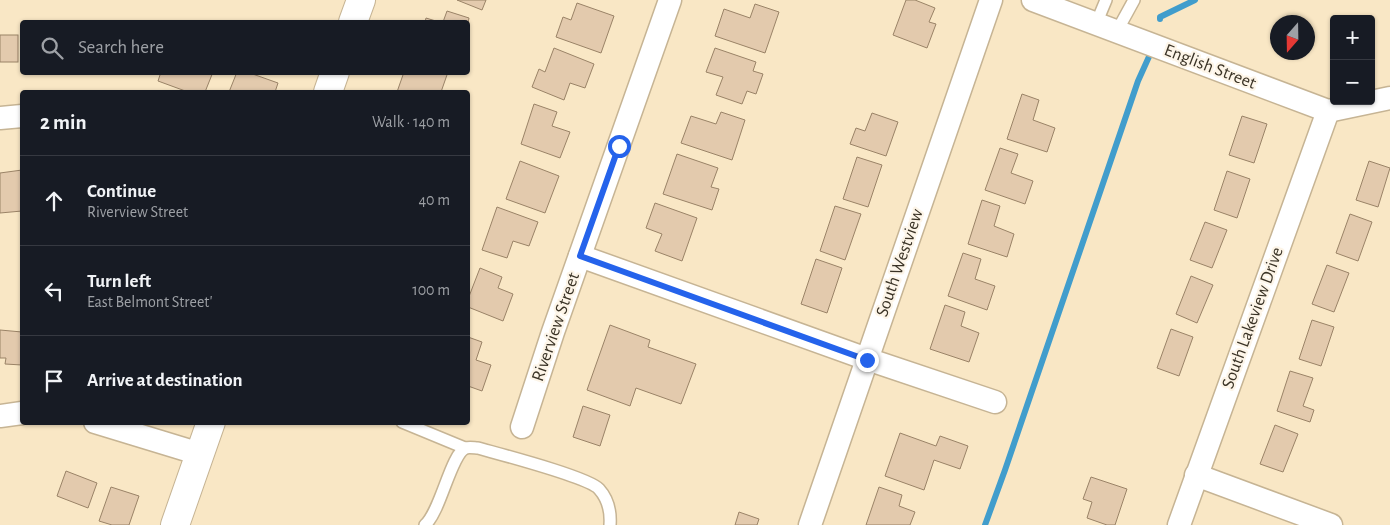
<!DOCTYPE html>
<meta charset="utf-8">
<style>
body{margin:0;font-family:"Alegreya Sans",sans-serif;background:#20242c;color:#f1f3f6}
.controls{position:absolute;right:15px;top:15px;display:grid;overflow:hidden;border-radius:5px;box-shadow:0 1px 4px #0004}
.controls button{width:45px;height:45px;display:grid;place-items:center;padding:0;border:0;border-bottom:1px solid #363941;background:#171b24;color:#f1f3f6;font:25px sans-serif}
.compass{position:absolute;left:1270px;top:15px;width:45px;height:45px;border-radius:50%;background:#171b24;box-shadow:0 1px 4px #0004;rotate:200deg}
.stop{position:absolute;width:15px;height:15px;margin:-11px;border:4px solid #2563eb;border-radius:50%;background:#fff}
.stop.end{background:#2563eb;border-color:#fff;box-shadow:0 1px 5px #0008}
.list{margin:0;padding:0;list-style:none}
h2{display:flex;justify-content:space-between;align-items:center;height:65px;margin:0;padding:0 20px;font-size:21px}
h2 small{font-size:16px;font-weight:400;color:#9ea1a6}
.list li{display:grid;grid-template-columns:32px 1fr auto;gap:15px;align-items:center;box-sizing:border-box;height:90px;padding:0 20px;border-top:1px solid #363941}
.list b{display:block;font-size:19px;white-space:nowrap}
.list p{margin:0;font-size:16px;white-space:nowrap;color:#9ea1a6}
.list em{font-size:16px;font-style:normal;color:#9ea1a6}
.icon{flex:none;width:28px;height:28px;fill:none;stroke:currentColor;stroke-width:2;stroke-linecap:round;stroke-linejoin:round}
.map{position:relative;flex:none;width:1390px;height:525px;overflow:hidden}
.search{position:absolute;background:#171b24;box-shadow:0 1px 4px #0004;left:20px;top:20px;width:450px;height:55px;display:flex;align-items:center;gap:12px;box-sizing:border-box;padding:0 18px;border-radius:5px;color:#9ea1a6;font-size:19px}
.panel{position:absolute;background:#171b24;box-shadow:0 1px 4px #0004;left:20px;top:90px;width:450px;height:335px;border-radius:5px}
.map>svg:first-child{display:block}
</style>
<div class="map">
<svg width="1390" height="525" viewBox="0 0 1390 525">
<rect width="100%" height="100%" fill="#f9e7c5"/>
<g fill="none" stroke-linecap="round" stroke-linejoin="round">
<!-- stream -->
<g stroke="#419dcc" stroke-width="6">
<path d="M1160 19V17L1195 0"/>
<path d="M985 525 1005 470 1138 81 1152 50"/>
</g>
</g>
<!-- building -->
<g fill="#e3caad" stroke="#9a8367">
<path d="M457 0H486L482 10Z"/>
<path d="M906 0H915L935 8 929 22 936 24 927 48 893 35Z"/>
<path d="M577 3 614 16 601 53 556 37 563 17 571 20Z"/>
<path d="M755 4 779 12 765 53 715 36 724 9 750 18Z"/>
<path d="M447 11 469 18 468 23 443 22Z"/>
<path d="M426 18 439 22H425Z"/>
<rect x="0" y="35" width="18" height="27"/>
<path d="M554 48 594 64 585 88 570 83 564 100 532 87 539 69 545 72Z"/>
<path d="M715 48 756 62 753 71 763 74 756 94 747 91 742 104 716 95 723 77 706 72Z"/>
<path d="M161 72H213L205 92H188L158 81Z"/>
<path d="M237 72H247L278 83 275 92H229Z"/>
<path d="M404 72H448L441 92H397Z"/>
<path d="M1022 94 1039 100 1033 120 1055 128 1047 152 1007 139Z"/>
<path d="M534 104 557 112 552 126 570 132 560 158 521 144Z"/>
<path d="M721 112 745 120 732 160 681 143 691 116 716 124Z"/>
<path d="M872 113 898 122 886 156 850 144 856 128 865 131Z"/>
<path d="M1242 116 1267 124 1254 163 1229 155Z"/>
<path d="M1000 148 1018 154 1011 173 1033 181 1025 204 985 190Z"/>
<path d="M677 154 718 168 711 187 719 189 712 210 663 194Z"/>
<path d="M857 157 882 165 868 207 843 199Z"/>
<path d="M520 161 559 176 545 213 506 199Z"/>
<path d="M1369 161 1390 168 1378 207 1356 200Z"/>
<path d="M22 170V211L0 213V173Z"/>
<path d="M1227 171 1250 179 1237 218 1214 210Z"/>
<path d="M982 200 1000 206 994 226 1014 234 1007 257 968 244Z"/>
<path d="M655 203 697 218 682 261 655 251 662 234 646 228Z"/>
<path d="M835 206 861 214 845 260 820 251Z"/>
<path d="M497 207 538 222 529 246 513 241 507 258 482 250Z"/>
<path d="M1350 214 1372 222 1358 261 1336 253Z"/>
<path d="M1205 222 1227 230 1212 268 1190 260Z"/>
<path d="M963 253 981 259 975 279 995 286 987 310 948 296Z"/>
<path d="M816 259 842 268 827 313 801 304Z"/>
<path d="M1327 265 1349 273 1334 312 1312 304Z"/>
<path d="M480 268 502 277 498 288 513 294 503 321 468 307V299Z"/>
<path d="M1191 276 1213 285 1197 323 1176 314Z"/>
<path d="M945 305 965 312 961 326 979 333 969 362 930 349Z"/>
<path d="M1312 320 1334 327 1321 366 1299 359Z"/>
<path d="M610 325 650 340 648 347 696 364 681 404 636 388 630 406 587 390Z"/>
<path d="M1171 329 1193 337 1179 376 1157 368Z"/>
<path d="M0 330 22 332V365L5 364 6 358H0Z"/>
<path d="M468 337 482 342 476 360 491 365 482 391 468 386Z"/>
<path d="M1290 371 1313 378 1303 406 1314 410 1310 422 1277 411Z"/>
<path d="M583 406 610 415 600 446 573 437Z"/>
<path d="M1275 425 1298 434 1283 472 1260 464Z"/>
<path d="M900 433 936 446 940 436 968 446 960 469 934 460 924 490 885 476Z"/>
<path d="M66 471 97 483 88 508 57 496Z"/>
<path d="M1091 477 1127 489 1115 525H1107L1087 518 1092 502 1083 499Z"/>
<path d="M111 487 139 496 129 525H112L99 521Z"/>
<path d="M879 487 902 495 899 506 915 512 910 525H866Z"/>
<path d="M739 512 759 519 757 525H735Z"/>
</g>
<g fill="none" stroke-linecap="round" stroke-linejoin="round">
<!-- service casing -->
<g stroke="#c6b494" stroke-width="14">
<g id="service">
<path d="M1096 24 1106 0"/>
<path d="M1117 31 1134 0"/>
<path d="M402 422 465 448"/>
<path d="M425 525C441 511 451 453 466 448 469 447 475 448 478 448 499 454 588 477 599 489 608 499 611 511 610 525"/>
</g>
</g>
<!-- minor casing -->
<g stroke="#c6b494" stroke-width="25">
<g id="minor">
<path d="M1033 0 1328 111 1390 98"/>
<path d="M0 118 22 116"/>
<path d="M580 256 867 359 995 402"/>
<path d="M0 416 22 413"/>
<path d="M95 422 200 454"/>
<path d="M522 427 553 332 670 0"/>
<path d="M1196 475 1331 525"/>
<path d="M810 525 991 0"/>
<path d="M1179 525 1328 111"/>
</g>
</g>
<!-- tertiary casing -->
<g stroke="#c6b494" stroke-width="30">
<g id="tertiary">
<path d="M353 22 361 0"/>
<path d="M328 92 335 72"/>
<path d="M175 525 211 422"/>
</g>
</g>
<!-- service -->
<use href="#service" stroke="#fff" stroke-width="11"/>
<!-- minor -->
<use href="#minor" stroke="#fff" stroke-width="22"/>
<!-- tertiary -->
<use href="#tertiary" stroke="#fff" stroke-width="28"/>
</g>
<g fill="none" stroke-linecap="round" stroke-linejoin="round">
<!-- route -->
<path stroke="#2563eb" stroke-width="6" d="M619 146 580 256 867 360"/>
</g>
<g text-anchor="middle" dominant-baseline="central" stroke-width="4.5" stroke-linejoin="round" paint-order="stroke">
<!-- street labels -->
<g font-size="18" fill="#3a3326" stroke="#fdf5e8">
<text transform="translate(1210 67) rotate(21)">English Street</text>
<text transform="translate(900 263) rotate(-71)">South Westview</text>
<text transform="translate(1253 318) rotate(-70)">South Lakeview Drive</text>
<text transform="translate(556 327) rotate(-71)">Riverview Street</text>
</g>
</g>
</svg>
<div class="controls">
<button>+</button>
<button>−</button>
</div>
<svg class="compass" viewBox="-18 -18 36 36"><path d="M0-13l5 13h-10z" fill="#e53935"/><path d="M0 13l5-13h-10z" fill="#9ea1a6"/></svg>
<div class="stop" style="left:619px;top:146px"></div>
<div class="stop end" style="left:867px;top:360px"></div>
<div class="search"><svg class="icon" aria-label="search" viewBox="0 0 24 24"><circle cx="10" cy="10" r="6"/><path d="M15 15l6 6"/></svg>Search here</div>
<section class="panel">
<h2>2 min<small>Walk · 140 m</small></h2>
<ul class="list">
<li><svg class="icon" aria-label="ahead" viewBox="0 0 24 24"><path d="M12 20V5M6 11l6-6 6 6"/></svg><div><b>Continue</b><p>Riverview Street</p></div><em>40 m</em></li>
<li><svg class="icon" aria-label="left" viewBox="0 0 24 24"><path d="M17 20v-9H6M10 6l-5 5 5 5"/></svg><div><b>Turn left</b><p>East Belmont Street'</p></div><em>100 m</em></li>
<li><svg class="icon" aria-label="arrive" viewBox="0 0 24 24"><path d="M6 21V4h12l-3 4 3 4H6"/></svg><div><b>Arrive at destination</b></div></li>
</ul>
</section>
</div>
